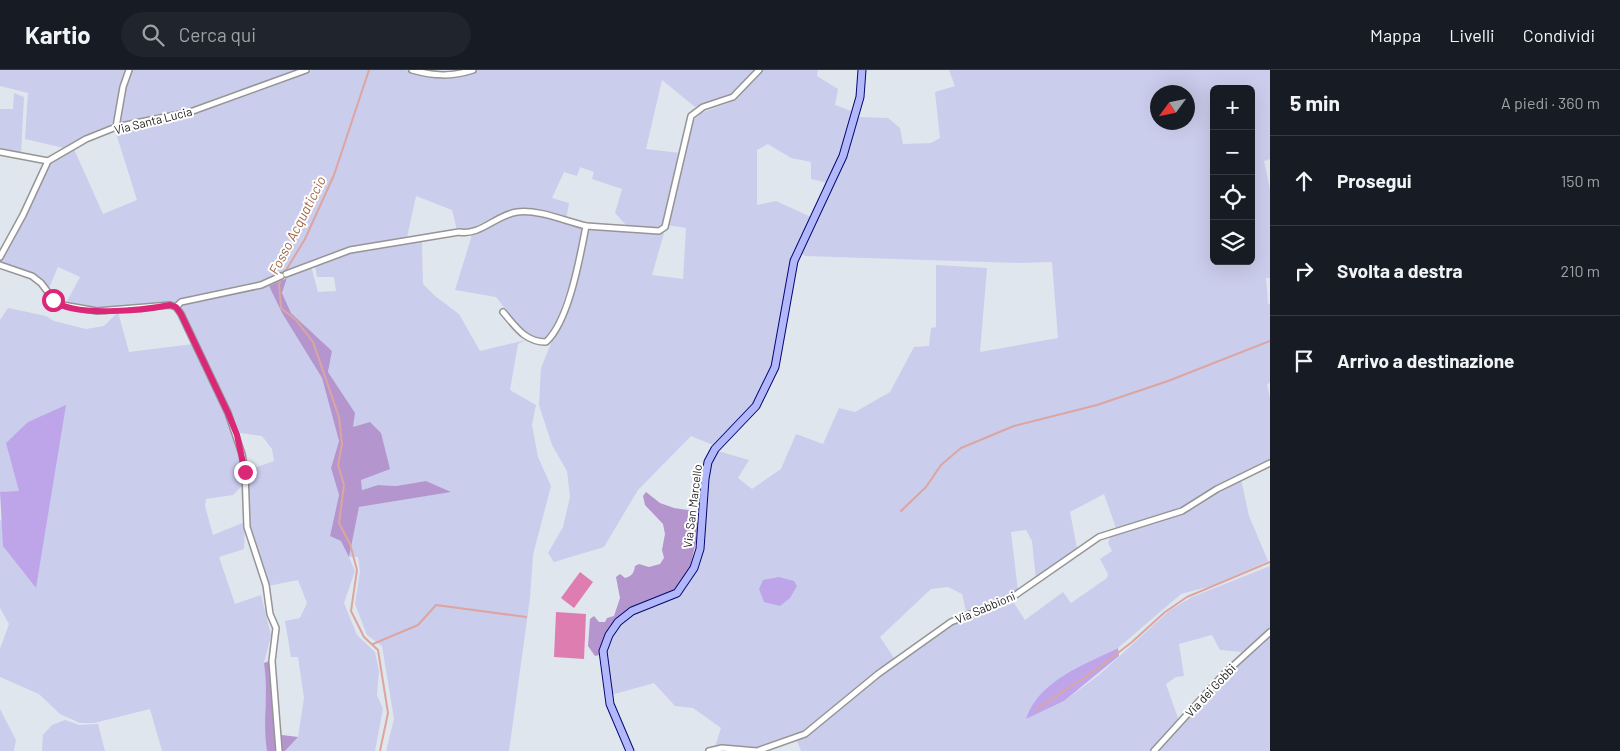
<!DOCTYPE html>
<html lang="it">
<meta charset="utf-8">
<style>
body{margin:0;font-family:Barlow,sans-serif;background:#20242c;color:#f1f3f6}
.controls{position:absolute;right:15px;top:15px;display:grid;overflow:hidden;border-radius:8px;box-shadow:0 5px 20px #0002}
.controls button{width:45px;height:45px;display:grid;place-items:center;padding:0;border:0;border-bottom:1px solid #363941;background:#171b24;color:#f1f3f6;font:25px sans-serif}
.compass{position:absolute;left:1150px;top:15px;width:45px;height:45px;border-radius:50%;background:#171b24;box-shadow:0 5px 20px #0002;rotate:237deg}
.stop{position:absolute;width:15px;height:15px;margin:-11px;border:4px solid #db2777;border-radius:50%;background:#fff}
.stop.end{background:#db2777;border-color:#fff;box-shadow:0 1px 5px #0008}
.list{margin:0;padding:0;list-style:none}
h2{display:flex;justify-content:space-between;align-items:center;height:65px;margin:0;padding:0 20px;font-size:21px}
h2 small{font-size:16px;font-weight:400;color:#9ea1a6}
.list li{display:grid;grid-template-columns:32px 1fr auto;gap:15px;align-items:center;box-sizing:border-box;height:90px;padding:0 20px;border-top:1px solid #363941}
.list b{display:block;font-size:19px;white-space:nowrap}
.list em{font-size:16px;font-style:normal;color:#9ea1a6}
.icon{flex:none;width:28px;height:28px;fill:none;stroke:currentColor;stroke-width:2;stroke-linecap:round;stroke-linejoin:round}
.map{position:relative;flex:none;width:1270px;height:681px;overflow:hidden}
header{display:flex;align-items:center;gap:30px;box-sizing:border-box;height:70px;padding:0 25px;background:#171b24;border-bottom:1px solid #363941}
header strong{font-size:24px}
nav{display:flex;gap:28px;margin-inline-start:auto;font-size:18px}
.search{width:350px;height:45px;background:#20242c;display:flex;align-items:center;gap:12px;box-sizing:border-box;padding:0 18px;border-radius:28px;color:#9ea1a6;font-size:19px}
main{display:flex}
aside{flex:1;background:#171b24}
.map>svg:first-child{display:block}
</style>
<header>
<strong>Kartio</strong>
<div class="search"><svg class="icon" aria-label="search" viewBox="0 0 24 24"><circle cx="10" cy="10" r="6"/><path d="M15 15l6 6"/></svg>Cerca qui</div>
<nav><a>Mappa</a><a>Livelli</a><a>Condividi</a></nav>
</header>
<main>
<div class="map">
<svg width="1270" height="681" viewBox="0 0 1270 681">
<rect width="100%" height="100%" fill="#e0e6ed"/>
<!-- farmland -->
<g fill="#cbcded" fill-rule="evenodd">
<path d="M0 0H125L113 52 106 60 64 78 25 69 28 23 0 16Z"/>
<path d="M130 0H303L227 24 189 39 118 55 124 17Z"/>
<path d="M313 0H405L434 7 451 8 479 0H756L731 26 695 37 662 10 646 79 680 83 663 154 656 158 627 156 615 143 622 119 592 109 594 102 580 97 577 106 564 102 552 128 569 133 566 150 519 140 503 143 469 159 457 160 452 140 416 126 407 167 347 180 296 197 260 213 175 234 143 237 83 238 66 233 80 207 58 197 49 218 34 204 1 192 24 151 50 93 74 79 103 144 137 130 115 60 191 44Z"/>
<path d="M762 0H818L817 6 838 19 835 35 854 42 843 78 828 113 811 109V92L791 88 768 74 757 80V135L776 131 811 147 793 183 776 282 770 300 754 335 713 375 691 366 638 420 604 477 554 492 548 483 563 457 570 427 567 401 552 375 539 335 541 298 575 214 587 160 591 157 664 163 652 205 683 209 686 158 667 155 694 50 701 43 731 32Z"/>
<path d="M949 0H1270V89L1264 91 1270 119V208H1266L1268 234H1270V312L1267 315 1270 328V393L1213 418 1194 433 1180 439 1116 458 1104 424 1070 442 1077 478 1036 510 1032 471 1026 460 1011 462 1018 521 996 532 966 541 962 524 948 517 931 519 880 567 894 588 805 662 758 679 742 676 715 677 721 658 693 638 675 636 654 613 611 625 606 583 613 562 630 546 677 527 696 501 703 475 706 415 710 396 718 381 749 390 738 408 752 419 781 399 796 364 823 374 839 338 855 342 890 322 914 277 929 276 931 258 936 257V195L987 198 980 282 1058 268 1052 192 1019 193 805 186 799 182 842 97 858 47 888 48 900 58 903 74 931 73 940 68 935 22 955 16ZM1214 19H1251V191H1214ZM1158 22H1188V52H1158Z"/>
<path d="M14 23 24 27 21 84 0 80V39H13Z"/>
<path d="M518 144H532L583 158 573 205 554 258 546 270H536L524 263 496 227 455 220 472 165 504 146Z"/>
<path d="M422 172 423 214 435 226 459 244 480 281 526 270 518 274 510 320 536 335 532 355 538 387 551 416 533 485 530 528 509 681H386L394 649 382 576 367 565 355 534 360 501 358 487H349L355 501 344 533 357 565 375 582 379 601 377 625 383 639 375 681H285L298 667 304 628 298 587H291L285 551 300 548 307 533 298 510 268 516 249 458 248 400 274 391 272 379 262 366 240 363 179 238 182 235 269 216 282 243 322 308 339 371 331 398 339 425 330 466 359 437 450 422 426 411 396 416 378 415 361 420 353 357 354 343 328 302 332 281 291 243 282 223 287 208 311 196 318 222 336 221 334 207H317L315 195 348 183 390 174Z"/>
<path d="M8 238 46 246 54 251 86 259 104 256 118 242 129 282 193 274 226 341 240 384 243 402V415L233 425 206 429 205 436 213 465 245 452 244 479 219 487 235 534 261 525 271 565 264 593 270 621 265 636 269 681H162L150 639 94 653H80L60 644 39 624 0 607V579L9 554 0 538V450L3 451 20 422H0V250Z"/>
<path d="M1241 409 1249 446 1268 491 1211 516 1181 524 1118 578 1087 593 1026 649 1064 631 1100 604 1170 540 1192 527 1270 496V559L1242 582 1220 580 1212 565 1179 574 1184 606 1176 607 1166 614 1179 651 1151 681H801L797 671 808 666 888 600 939 562 967 546 1012 530 1025 550 1063 522 1071 533 1107 508 1108 504 1100 489 1112 481 1108 473 1111 466 1180 445Z"/>
<path d="M1270 563V681H1159L1222 608Z"/>
<path d="M0 639 16 670 14 681H0Z"/>
<path d="M65 650 79 655 98 654 105 681H42L43 665 52 655Z"/>
</g>
<!-- grass -->
<g fill="#bea5e9">
<path d="M66 335 36 518 3 476 0 422 19 421 6 373 28 352Z"/>
<path d="M779 507 794 511 797 516 790 528 780 536 764 532 759 519 763 510Z"/>
<path d="M1118 578 1119 586 1064 631 1026 649C1039 610 1084 595 1118 578Z"/>
</g>
<!-- forest -->
<g fill="#b495cd">
<path d="M287 208 282 223 291 243 332 281 328 302 355 343 353 357 370 352 381 363 390 399 361 410 362 420 378 415 396 416 426 411 451 422 359 437 349 487 341 471 330 466 339 425 331 398 339 371 322 308 282 243 269 216Z"/>
<path d="M646 422 660 433 674 438 695 441 698 463 689 502 670 525 633 538 607 562 599 585 595 586 588 576 590 549 594 546 599 552H605L607 548 614 546 620 528 616 507 620 504 625 508C632 506 634 503 635 496L639 494 649 497 660 494 664 488 662 480 665 464 663 454 645 435 643 426Z"/>
<path d="M269 591 274 623V664L298 667 285 681H267C262 650 269 624 264 593Z"/>
</g>
<!-- pitch -->
<g fill="#de7db0">
<path d="M580 502 593 512 574 538 561 528Z"/>
<path d="M556 542 586 544 584 589 554 587Z"/>
</g>
<g fill="none" stroke-linecap="round" stroke-linejoin="round">
<!-- stream -->
<g stroke="#dca5a0" stroke-width="2">
<path d="M285 202 305 169 334 105 369 0"/>
<path d="M283 206 279 214 281 238 296 250 313 272 339 347 342 374 338 395 344 415 339 453 350 474 357 500 351 541 364 567 378 580 388 643 380 681"/>
<path d="M901 441 926 417 941 395 961 378 1014 356 1097 335 1168 311 1270 271"/>
<path d="M373 574 418 555 436 535 526 547"/>
<path d="M1037 639 1097 599 1132 572 1165 542 1187 527 1270 492"/>
</g>
<!-- minor casing -->
<g stroke="#959595" stroke-width="8">
<g id="minor">
<path d="M412 0C434 6 451 7 473 0"/>
<path d="M116 57 123 17 129 0"/>
<path d="M0 82 48 91"/>
<path d="M0 187 23 145 48 91 86 69 116 57 190 42 306 0"/>
<path d="M0 195 32 206 41 213 57 234 97 241 170 235 176 237 181 244 228 343 242 384 245 402 247 457 266 515 270 544 276 558 272 591 279 681"/>
<path d="M286 204 350 180 459 162C480 166 496 145 517 142 538 139 565 151 586 156"/>
<path d="M176 237 181 232 261 215 281 206"/>
<path d="M503 242C516 257 525 272 546 272 569 251 580 187 586 156L659 161 665 157 691 46 703 37 733 27 759 0"/>
<path d="M709 681 722 678 757 681 805 664 878 604 951 552 1014 526 1099 467 1182 441 1217 419 1270 393"/>
<path d="M1154 681 1224 604 1270 562"/>
</g>
</g>
<!-- secondary casing -->
<g stroke="#040770" stroke-width="9">
<path id="secondary" d="M630 681 610 634 603 581 609 565 618 552 632 541 677 523 694 498 700 479 705 409 708 392 715 379 756 336 775 297 794 191 843 86 860 27 862 0"/>
</g>
<!-- minor -->
<use href="#minor" stroke="#fff" stroke-width="5"/>
<!-- secondary -->
<use href="#secondary" stroke="#b2b8f9" stroke-width="7"/>
</g>
<g fill="none" stroke-linecap="round" stroke-linejoin="round">
<!-- route -->
<path stroke="#db2777" stroke-width="6" d="M53 230C73 248 145 240 170 235L176 237 181 244 228 343 237 365 245 402"/>
</g>
<g text-anchor="middle" dominant-baseline="central" stroke-width="4" stroke-linejoin="round" paint-order="stroke">
<!-- street labels -->
<g font-size="12" fill="#1b1b1b" stroke="#fff">
<text transform="translate(153 50) rotate(-14)">Via Santa Lucia</text>
<text transform="translate(692 436) rotate(-83)">Via San Marcello</text>
<text transform="translate(985 537) rotate(-23)">Via Sabbioni</text>
<text transform="translate(1210 620) rotate(-47)">Via dei Gobbi</text>
</g>
<!-- water labels -->
<g font-size="14" font-style="italic" fill="#a26745" stroke="#fff">
<text transform="translate(297 155) rotate(-63)">Fosso Acquaticcio</text>
</g>
</g>
</svg>
<div class="controls">
<button>+</button>
<button>−</button>
<button><svg class="icon" aria-label="locate" viewBox="0 0 24 24"><circle cx="12" cy="12" r="6"/><path d="M12 2v4M12 18v4M2 12h4M18 12h4"/></svg></button>
<button><svg class="icon" aria-label="layers" viewBox="0 0 24 24"><path d="M12 4l9 5-9 5-9-5zM3 14l9 5 9-5"/></svg></button>
</div>
<svg class="compass" viewBox="-18 -18 36 36"><path d="M0-13l5 13h-10z" fill="#e53935"/><path d="M0 13l5-13h-10z" fill="#9ea1a6"/></svg>
<div class="stop" style="left:53px;top:230px"></div>
<div class="stop end" style="left:245px;top:402px"></div>
</div>
<aside>
<h2>5 min<small>A piedi · 360 m</small></h2>
<ul class="list">
<li><svg class="icon" aria-label="ahead" viewBox="0 0 24 24"><path d="M12 20V5M6 11l6-6 6 6"/></svg><div><b>Prosegui</b></div><em>150 m</em></li>
<li><svg class="icon" aria-label="right" viewBox="0 0 24 24"><path d="M7 20v-9h11M14 6l5 5-5 5"/></svg><div><b>Svolta a destra</b></div><em>210 m</em></li>
<li><svg class="icon" aria-label="arrive" viewBox="0 0 24 24"><path d="M6 21V4h12l-3 4 3 4H6"/></svg><div><b>Arrivo a destinazione</b></div></li>
</ul>
</aside>
</main>
